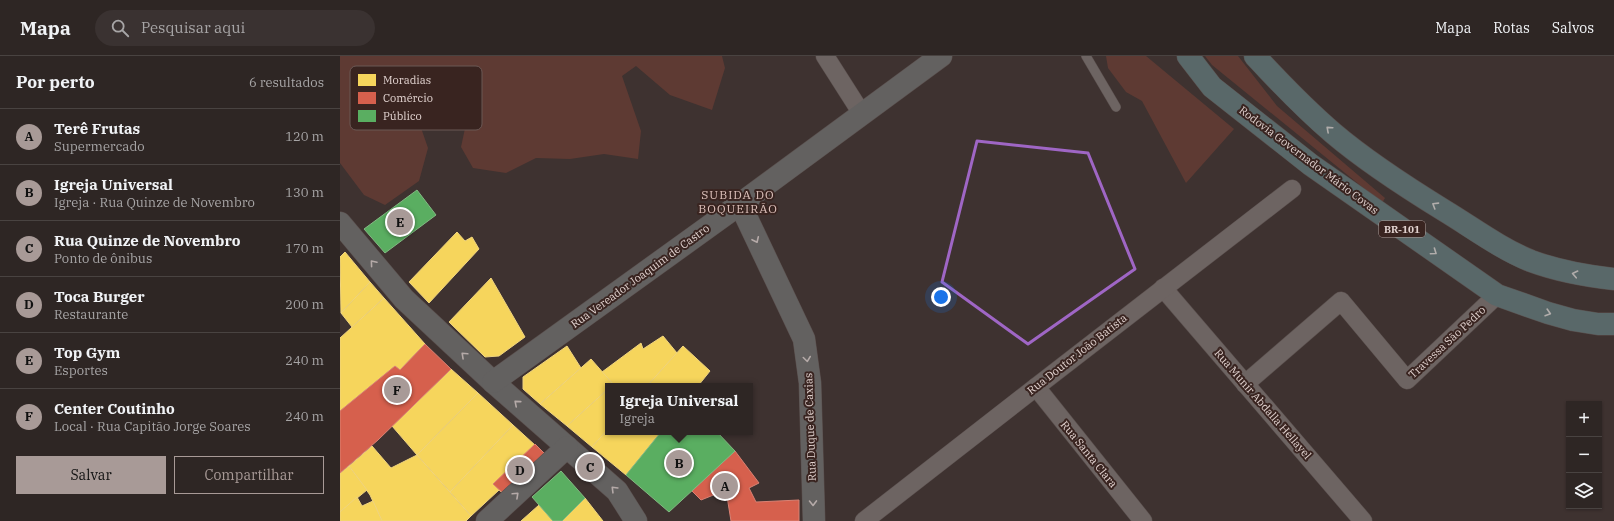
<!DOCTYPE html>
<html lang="pt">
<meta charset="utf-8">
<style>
body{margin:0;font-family:"IBM Plex Serif",serif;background:#3a3231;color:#f1f3f6}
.controls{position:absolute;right:12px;bottom:12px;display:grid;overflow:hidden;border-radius:0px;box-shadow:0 1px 3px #0004}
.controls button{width:36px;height:36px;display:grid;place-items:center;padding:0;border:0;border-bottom:1px solid #494341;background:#2e2624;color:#f1f3f6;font:20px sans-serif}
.you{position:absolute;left:601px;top:241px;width:14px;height:14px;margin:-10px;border:3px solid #fff;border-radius:50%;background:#1a73e8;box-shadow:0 0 0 6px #1a73e833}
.badge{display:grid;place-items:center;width:26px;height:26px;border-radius:50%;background:#a89a97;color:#111;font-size:13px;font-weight:700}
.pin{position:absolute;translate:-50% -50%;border:2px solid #fff;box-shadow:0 1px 4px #0006}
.popup{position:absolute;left:265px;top:327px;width:148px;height:52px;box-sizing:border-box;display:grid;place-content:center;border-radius:0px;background:#2e2624;filter:drop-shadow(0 1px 3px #0005);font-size:13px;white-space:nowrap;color:#a7a5a6}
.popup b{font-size:15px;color:#f1f3f6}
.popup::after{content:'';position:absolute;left:50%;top:100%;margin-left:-8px;border:8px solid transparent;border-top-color:#2e2624}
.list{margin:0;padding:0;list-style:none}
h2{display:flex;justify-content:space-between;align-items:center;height:52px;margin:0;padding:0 16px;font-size:17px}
h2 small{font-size:13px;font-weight:400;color:#a7a5a6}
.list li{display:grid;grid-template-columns:26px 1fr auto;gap:12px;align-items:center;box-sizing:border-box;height:56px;padding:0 16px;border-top:1px solid #494341}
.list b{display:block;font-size:15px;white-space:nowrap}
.list p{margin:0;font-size:13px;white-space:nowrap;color:#a7a5a6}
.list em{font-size:13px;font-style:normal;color:#a7a5a6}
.actions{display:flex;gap:8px;padding:12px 16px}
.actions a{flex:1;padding:9px 0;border:1px solid #a89a97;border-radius:0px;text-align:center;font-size:14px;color:#a89a97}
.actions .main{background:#a89a97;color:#111}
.icon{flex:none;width:22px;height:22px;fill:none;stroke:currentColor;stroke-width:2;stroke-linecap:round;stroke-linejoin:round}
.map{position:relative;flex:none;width:1274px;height:465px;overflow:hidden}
header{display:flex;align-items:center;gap:24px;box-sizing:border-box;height:56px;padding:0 20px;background:#2e2624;border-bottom:1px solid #494341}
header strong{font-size:19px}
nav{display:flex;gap:22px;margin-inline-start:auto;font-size:14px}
.search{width:280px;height:36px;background:#3a3231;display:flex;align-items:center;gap:10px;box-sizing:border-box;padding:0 14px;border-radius:22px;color:#a7a5a6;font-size:15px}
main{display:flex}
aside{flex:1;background:#2e2624}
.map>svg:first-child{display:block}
</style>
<header>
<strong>Mapa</strong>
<div class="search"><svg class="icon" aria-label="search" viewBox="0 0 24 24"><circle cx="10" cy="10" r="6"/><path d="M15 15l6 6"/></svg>Pesquisar aqui</div>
<nav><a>Mapa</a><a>Rotas</a><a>Salvos</a></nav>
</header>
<main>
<aside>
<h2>Por perto<small>6 resultados</small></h2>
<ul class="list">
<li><span class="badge">A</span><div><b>Terê Frutas</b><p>Supermercado</p></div><em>120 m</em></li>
<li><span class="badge">B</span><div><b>Igreja Universal</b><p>Igreja · Rua Quinze de Novembro</p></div><em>130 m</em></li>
<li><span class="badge">C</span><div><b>Rua Quinze de Novembro</b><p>Ponto de ônibus</p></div><em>170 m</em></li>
<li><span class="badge">D</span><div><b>Toca Burger</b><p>Restaurante</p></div><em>200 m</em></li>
<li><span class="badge">E</span><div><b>Top Gym</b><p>Esportes</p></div><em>240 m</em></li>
<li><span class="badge">F</span><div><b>Center Coutinho</b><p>Local · Rua Capitão Jorge Soares</p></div><em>240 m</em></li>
</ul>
<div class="actions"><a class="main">Salvar</a><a>Compartilhar</a></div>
</aside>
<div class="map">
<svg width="1274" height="465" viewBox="0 0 1274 465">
<rect width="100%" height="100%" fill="#3e3230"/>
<!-- green -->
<g fill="#5e3a33">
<path d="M0 0H382L385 12 372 54 330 39 296 10 282 20 301 75 298 103 264 98 230 103 196 102 166 117 133 112 121 91 133 35 119 10 91 12 72 37 79 66 88 92 79 125 45 149 24 139 0 107Z"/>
<path d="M766 0H806L894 73 846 127 802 45 786 36 768 12Z"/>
<path d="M865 0H898L937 50 1045 142 1042 147 872 9Z"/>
</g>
<!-- homes -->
<g fill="#f6d55c" stroke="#f0d47e">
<path d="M117 176 125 185 132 181 139 193 89 247 69 226Z"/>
<path d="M5 196 30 226 1 257 0 201Z"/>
<path d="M151 222 185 281 159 300 145 301 109 266Z"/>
<path d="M30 226 44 242 12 271 1 257Z"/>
<path d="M44 242 85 288 60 314 55 310 0 355V282Z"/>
<path d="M323 280 337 297 307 330H272L273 328 262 316 301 287 303 293Z"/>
<path d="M227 290 241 312 200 348 183 333V321Z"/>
<path d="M343 290 370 315 358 330H307Z"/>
<path d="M251 303 273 328 268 330V333L227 370 200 348Z"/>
<path d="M111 313 138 337 77 399 52 370Z"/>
<path d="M268 333V373L252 391 227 370Z"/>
<path d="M138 337 173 369 110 436 77 399Z"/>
<path d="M173 369 207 400 166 440 159 434 131 460 110 436Z"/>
<path d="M268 373V376H321L286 419 252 391Z"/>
<path d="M32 390 51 412 77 399 131 460 126 465H42L30 439 9 410Z"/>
<path d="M9 410 27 434 0 456V417Z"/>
<path d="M17 441 22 450 33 445 42 465H0V456Z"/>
<path d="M245 442 263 465H222Z"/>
<path d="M199 449 213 465H181Z"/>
</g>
<!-- shops -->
<g fill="#d6604d" stroke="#d98274">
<path d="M85 288 111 313 38 384 0 417V355L55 310 60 314Z"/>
<path d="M195 388 207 400 166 440 153 428Z"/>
<path d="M395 395 419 427 409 432 416 446 459 444V465H391L386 434 361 444 352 435Z"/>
</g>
<!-- public -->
<g fill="#5aae61" stroke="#82b982">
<path d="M77 134 96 159 45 197 24 173Z"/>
<path d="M321 376H377L395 395 329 456 286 419Z"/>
<path d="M221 415 245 442 222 465H213L192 441Z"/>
</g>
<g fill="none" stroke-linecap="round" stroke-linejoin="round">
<!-- lane casing -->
<g stroke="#5a4f4d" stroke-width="10">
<path id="lane" d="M746 0 776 51"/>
</g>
<!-- street casing -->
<g stroke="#5a4f4d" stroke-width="19">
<g id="street">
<path d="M485 0 522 58"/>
<path d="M823 232 1023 465"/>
<path d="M905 328 1001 245 1067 324 1157 239"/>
<path d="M696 331 803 465"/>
<path d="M524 465 696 331 952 133"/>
</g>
</g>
<!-- secondary casing -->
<g stroke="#5a4f4d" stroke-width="23">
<g id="secondary">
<path d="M400 148 464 283 470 327 474 465"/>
<path d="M0 167 64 243 153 326 277 435 296 465"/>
<path d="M153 326 400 148 601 0"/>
<path d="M147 465 227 391"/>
</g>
</g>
<!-- highway casing -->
<g stroke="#5a4f4d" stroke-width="23">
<g id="highway">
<path d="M848 0 872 31 971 109 1157 239 1208 257 1233 264 1258 268H1274"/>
<path d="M915 0C940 27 965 53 993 77 1027 106 1066 131 1105 155 1133 172 1161 193 1191 205 1218 215 1246 220 1274 223"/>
</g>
</g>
<!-- lane -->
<use href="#lane" stroke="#6d6462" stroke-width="9"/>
<!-- street -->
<use href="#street" stroke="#6d6462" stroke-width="18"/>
<!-- secondary -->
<use href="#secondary" stroke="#636160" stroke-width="22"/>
<!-- highway -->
<use href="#highway" stroke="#596869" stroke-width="22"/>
</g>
<!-- one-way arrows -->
<defs><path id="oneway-chevron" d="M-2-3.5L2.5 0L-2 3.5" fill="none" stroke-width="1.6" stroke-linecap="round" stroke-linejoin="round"/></defs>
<g stroke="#b1adab">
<use href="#oneway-chevron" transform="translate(989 73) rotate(-138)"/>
<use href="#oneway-chevron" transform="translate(1095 149) rotate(-148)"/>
<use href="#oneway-chevron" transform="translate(1094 196) rotate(35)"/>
<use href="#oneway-chevron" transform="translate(1235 218) rotate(-168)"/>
<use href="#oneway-chevron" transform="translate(1208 257) rotate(17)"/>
</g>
<g stroke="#b5aaa8">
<use href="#oneway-chevron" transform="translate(416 184) rotate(65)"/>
<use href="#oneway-chevron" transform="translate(33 207) rotate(-130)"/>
<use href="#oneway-chevron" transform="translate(124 299) rotate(-137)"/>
<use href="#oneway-chevron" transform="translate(467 303) rotate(82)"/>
<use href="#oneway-chevron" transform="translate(177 347) rotate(-139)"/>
<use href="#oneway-chevron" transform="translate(274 433) rotate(-135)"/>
<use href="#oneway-chevron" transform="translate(176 439) rotate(-43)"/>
<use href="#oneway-chevron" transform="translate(473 447) rotate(89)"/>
</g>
<!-- marked area -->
<path fill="none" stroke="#9f66c5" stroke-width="3" stroke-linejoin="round" d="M637 85 748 97 795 213 688 288 602 226Z"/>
<g text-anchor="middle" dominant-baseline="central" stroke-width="4" stroke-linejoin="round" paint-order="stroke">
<!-- shield labels -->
<rect fill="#392420" stroke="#af9e9a" stroke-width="1" x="1039" y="165" width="46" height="16" rx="3"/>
<g font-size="10" font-weight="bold" fill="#e1d2cf">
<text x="1062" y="173">BR-101</text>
</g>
<!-- street labels -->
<g font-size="11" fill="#e1d2cf" stroke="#392420">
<text transform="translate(969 104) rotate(37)">Rodovia Governador Mário Covas</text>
<text transform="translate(300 220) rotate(-36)">Rua Vereador Joaquim de Castro</text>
<text transform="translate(1107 286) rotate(-43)">Travessa São Pedro</text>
<text transform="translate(737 298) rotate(-38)">Rua Doutor João Batista</text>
<text transform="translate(923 348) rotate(49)">Rua Munir Abdalla Hellayel</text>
<text transform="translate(470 371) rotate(-92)">Rua Duque de Caxias</text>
<text transform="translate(749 398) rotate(51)">Rua Santa Clara</text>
</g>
<!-- neighbourhood labels -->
<g font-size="12" letter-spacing="1" fill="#dcc0ba" stroke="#392420">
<text x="398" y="138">SUBIDA DO<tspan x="398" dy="14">BOQUEIRÃO</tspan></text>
</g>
</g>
<!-- legend -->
<rect x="10" y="10" width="132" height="64" rx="6" fill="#392420" stroke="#6b5855" stroke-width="1"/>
<rect x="18" y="18" width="18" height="12" fill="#f6d55c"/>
<rect x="18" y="36" width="18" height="12" fill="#d6604d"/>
<rect x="18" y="54" width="18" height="12" fill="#5aae61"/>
<g font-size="11" fill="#e1d2cf">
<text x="43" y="28">Moradias</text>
<text x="43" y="46">Comércio</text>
<text x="43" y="64">Público</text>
</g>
</svg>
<div class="controls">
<button>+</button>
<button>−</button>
<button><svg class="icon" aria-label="layers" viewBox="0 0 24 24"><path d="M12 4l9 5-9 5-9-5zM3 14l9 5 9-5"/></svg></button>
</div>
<div class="you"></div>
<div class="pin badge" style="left:385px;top:430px">A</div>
<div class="pin badge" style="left:339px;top:407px">B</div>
<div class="popup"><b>Igreja Universal</b>Igreja</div>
<div class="pin badge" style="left:250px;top:411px">C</div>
<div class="pin badge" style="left:180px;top:414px">D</div>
<div class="pin badge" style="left:60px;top:166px">E</div>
<div class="pin badge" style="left:57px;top:334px">F</div>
</div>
</main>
